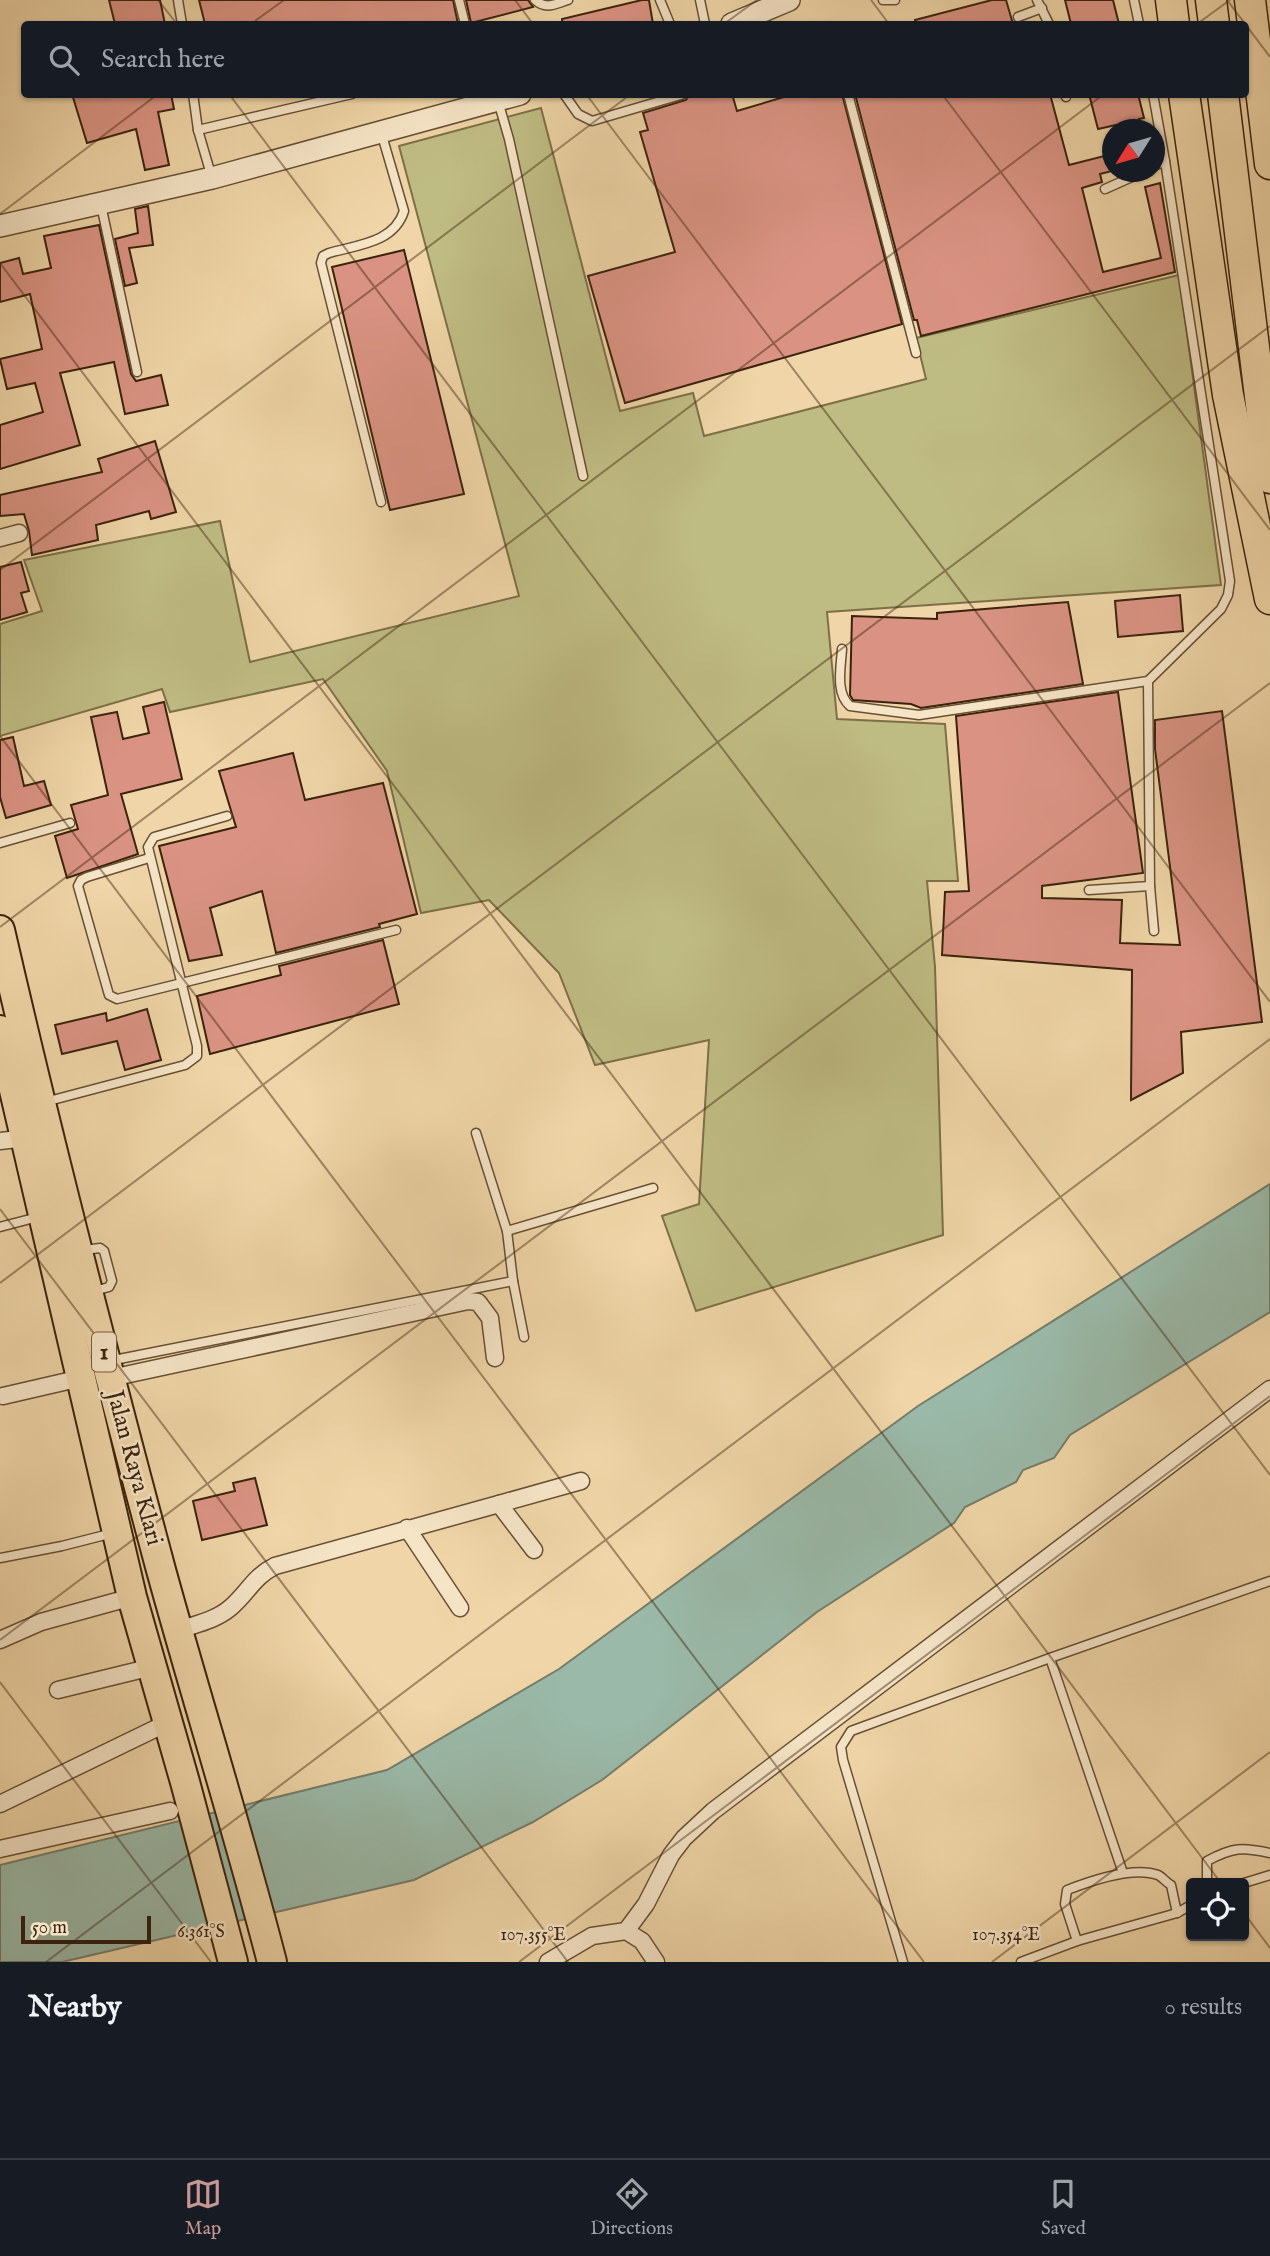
<!DOCTYPE html>
<meta charset="utf-8">
<style>
body{margin:0;font-family:"IM FELL English",serif;background:#242831;color:#f1f3f6}
.controls{position:absolute;right:21px;bottom:21px;display:grid;overflow:hidden;border-radius:7px;box-shadow:0 2px 5px #0004}
.controls button{width:63px;height:63px;display:grid;place-items:center;padding:0;border:0;border-bottom:2px solid #363941;background:#171b24;color:#f1f3f6;font:35px sans-serif}
.compass{position:absolute;left:1102px;top:119px;width:63px;height:63px;border-radius:50%;background:#171b24;box-shadow:0 2px 5px #0004;rotate:233deg}
.scale{position:absolute;left:21px;bottom:18px;width:130px;box-sizing:border-box;padding-left:7px;border:4px solid #3b230d;border-top:0;font-size:19px;line-height:24px;white-space:nowrap;color:#3b230d;-webkit-text-stroke:5px #f5e4c6;paint-order:stroke}
.list{margin:0;padding:0;list-style:none}
h2{display:flex;justify-content:space-between;align-items:center;height:91px;margin:0;padding:0 28px;font-size:30px}
h2 small{font-size:23px;font-weight:400;color:#9ea1a6}
.icon{flex:none;width:38px;height:38px;fill:none;stroke:currentColor;stroke-width:2;stroke-linecap:round;stroke-linejoin:round}
.map{position:relative;flex:none;width:1270px;height:1962px;overflow:hidden}
.search{position:absolute;background:#171b24;box-shadow:0 2px 5px #0004;left:21px;right:21px;top:21px;height:77px;display:flex;align-items:center;gap:18px;box-sizing:border-box;padding:0 24px;border-radius:7px;color:#9ea1a6;font-size:26px}
.sheet{height:196px;background:#171b24}
nav{display:flex;justify-content:space-around;align-items:center;box-sizing:border-box;height:98px;border-top:2px solid #363941;background:#171b24;font-size:19px;color:#9ea1a6}
nav a{display:grid;justify-items:center;gap:4px}
nav .on{color:#c59692}
.map>svg:first-child{display:block}
</style>
<div class="map">
<svg width="1270" height="1962" viewBox="0 0 1270 1962">
<rect width="100%" height="100%" fill="#efd5a7"/>
<filter id="stains"><feTurbulence type="fractalNoise" baseFrequency=".00286" numOctaves="4"/><feColorMatrix values="0 0 0 0 .2 0 0 0 0 .09 0 0 0 0 .02 0 0 0 .5 -.17"/></filter>
<radialGradient id="worn" r=".72"><stop offset=".6" stop-color="#630" stop-opacity="0"/><stop offset="1" stop-color="#630" stop-opacity=".3"/></radialGradient>
<!-- green -->
<path fill="#bfbc83" stroke="#7d7048" stroke-width="2" d="M541 108 620 411 693 393 704 436 926 379 916 338 1179 275 1221 585 827 612 837 719 945 724 958 881H927L935 967 943 1235 696 1311 662 1216 699 1204 709 1040 595 1065 559 973 489 900 421 913 387 771 323 679 170 712 162 689 0 736V624L42 611 24 560 220 521 250 662 519 596 399 146Z"/>
<!-- water -->
<path fill="#9ab9a8" stroke="#747d6a" stroke-width="2" d="M1270 1184V1312L1070 1435 1054 1458 1023 1470 1016 1482 965 1507 954 1523 817 1612 602 1780 533 1822 414 1880 62 1962H0V1865L387 1770 559 1669 918 1406Z"/>
<!-- building -->
<g fill="#da9383" stroke="#3b230d" stroke-width="2">
<path d="M109 0H160L165 24H115Z"/>
<path d="M199 0H453L458 24H205Z"/>
<path d="M466 0H528L533 7 471 23Z"/>
<path d="M642 0H649L653 24H562V19Z"/>
<path d="M992 0H1006L1013 24H916L915 20Z"/>
<path d="M1065 0H1113L1119 24H1071Z"/>
<path d="M72 94H171L174 109 158 112 169 165 145 170 136 129 87 143Z"/>
<path d="M690 94H732L737 111 794 94H842L902 324 625 403 588 276 675 252 640 132 648 130 643 113 686 100Z"/>
<path d="M855 94H1050L1069 165 1112 154V171L1100 174 1102 182 1082 188 1103 272 1161 258 1145 187 1160 183 1175 272 921 336 917 320H914Z"/>
<path d="M1089 94H1138L1144 118 1139 119 1142 130H1117L1116 125 1098 129Z"/>
<path d="M148 206 153 245 129 248 137 283 125 286 115 239 138 233 135 209Z"/>
<path d="M99 225 131 374 136 381 161 375 168 405 125 414 114 362 60 373 80 445 0 469V425L43 412 35 383 7 389 0 359 42 349 30 294 0 302V263L19 258 23 274 51 268 44 236Z"/>
<path d="M404 250 464 494 390 510 332 267Z"/>
<path d="M155 441 176 512 151 519 149 511 96 525 98 540 32 555 29 531 24 514 0 516V495L102 472 98 459Z"/>
<path d="M21 562 29 591 21 593 27 612 0 620V567Z"/>
<path d="M1180 595 1183 631 1118 637 1115 601Z"/>
<path d="M1068 602 1083 684 921 708 911 704 853 700 850 695 852 616 937 619V613Z"/>
<path d="M1118 692 1143 873 1042 886V898L1122 900 1120 943 1180 945 1155 749V720L1222 711 1262 1022 1181 1032 1183 1073 1131 1100 1132 970 942 955 945 892 969 891 956 716Z"/>
<path d="M164 702 182 779 121 794 138 854 67 878 55 836 78 829 71 805 108 795 91 717 117 712 123 739 149 733 143 707Z"/>
<path d="M13 737 24 786 44 781 51 805 6 818 0 797V740Z"/>
<path d="M293 753 305 800 383 783 417 914 379 924 380 927 276 953 262 891 210 908 222 955 189 961 159 846 236 827 219 771Z"/>
<path d="M383 940 399 1004 210 1054 197 996 281 975 279 966Z"/>
<path d="M147 1009 161 1060 125 1070 117 1041 62 1054 55 1025 106 1013 107 1021Z"/>
<path d="M255 1478 267 1525 202 1540 193 1501 235 1491 233 1483Z"/>
</g>
<g fill="none" stroke-linecap="round" stroke-linejoin="round">
<!-- service casing -->
<g stroke="#685034" stroke-width="11">
<g id="service">
<path d="M178 0 182 24"/>
<path d="M459 0 465 24"/>
<path d="M535 0C546 10 555 4 568 0"/>
<path d="M660 0 670 24"/>
<path d="M700 0 705 24"/>
<path d="M883 0H895"/>
<path d="M1037 0 1049 24"/>
<path d="M1134 0 1139 24"/>
<path d="M1018 17 1042 8"/>
<path d="M193 94 198 130 212 178"/>
<path d="M564 94 578 114 592 121 684 94"/>
<path d="M848 94 916 353"/>
<path d="M1065 94 1066 97"/>
<path d="M1153 94 1165 161 1230 581 1228 595 1221 609 1148 681 1150 886 1154 931"/>
<path d="M498 101 509 139 583 476"/>
<path d="M198 130 352 94"/>
<path d="M381 132 404 211C394 243 357 245 329 253L323 256 321 263 381 502"/>
<path d="M1154 166 1165 161"/>
<path d="M1105 189 1143 172"/>
<path d="M101 205 137 372"/>
<path d="M842 649C841 667 835 693 850 706L919 715 1148 681"/>
<path d="M0 843 70 823"/>
<path d="M149 858 87 877 81 880 78 886 109 995 117 999 396 930"/>
<path d="M1089 890 1150 886"/>
<path d="M45 1102 185 1065 197 1056V1046L148 847 154 837 227 816"/>
<path d="M0 1227 38 1217"/>
<path d="M507 1231 653 1188"/>
<path d="M84 1250 100 1248 104 1251 112 1281 109 1287 94 1291"/>
<path d="M513 1281 524 1337"/>
<path d="M109 1361 513 1281 507 1231 476 1133"/>
<path d="M0 1558 62 1546 113 1533"/>
<path d="M1050 1658 1123 1873"/>
<path d="M1207 1883V1861C1233 1847 1242 1847 1270 1853"/>
<path d="M1244 1883 1270 1875"/>
<path d="M1077 1941 1065 1904 1067 1890C1090 1881 1133 1866 1158 1875 1162 1877 1167 1883 1171 1885L1177 1913"/>
<path d="M903 1962 843 1760 841 1747 851 1731 1050 1658 1270 1581"/>
<path d="M1021 1962 1077 1941 1177 1913 1191 1905"/>
</g>
</g>
<!-- minor casing -->
<g stroke="#685034" stroke-width="19">
<g id="minor">
<path d="M0 538 19 533"/>
<path d="M0 1141 26 1138"/>
<path d="M111 1378 468 1301 478 1302 490 1318 495 1358"/>
<path d="M3 1396 81 1378"/>
<path d="M499 1504 581 1481"/>
<path d="M407 1528 460 1608"/>
<path d="M179 1630C196 1624 216 1620 230 1608 248 1593 253 1577 275 1566L499 1504 534 1550"/>
<path d="M0 1640 41 1622 132 1597"/>
<path d="M58 1690 152 1667"/>
<path d="M0 1804 167 1723"/>
<path d="M0 1849 170 1811"/>
<path d="M626 1931 646 1904 671 1855 684 1838 713 1811 1270 1389"/>
<path d="M548 1962 592 1936 626 1931 642 1941 656 1962"/>
</g>
</g>
<!-- tertiary casing -->
<g stroke="#685034" stroke-width="24">
<g id="tertiary">
<path d="M732 24 789 0"/>
<path d="M0 226 212 178 520 94"/>
</g>
</g>
<!-- trunk casing -->
<g stroke="#3b230d" stroke-width="32">
<g id="trunk">
<path d="M0 930C49 1144 104 1357 161 1570 197 1701 238 1830 272 1962"/>
<path d="M0 1030 132 1597 185 1782 233 1962"/>
</g>
</g>
<!-- motorway casing -->
<g stroke="#3b230d" stroke-width="33">
<g id="motorway">
<path d="M1171 0 1174 24"/>
<path d="M1211 0 1214 24"/>
<path d="M1250 0 1270 164"/>
<path d="M1184 94 1228 395 1270 599"/>
<path d="M1223 94 1270 478"/>
</g>
</g>
<!-- service -->
<use href="#service" stroke="#f5e4c6" stroke-width="8"/>
<!-- minor -->
<use href="#minor" stroke="#f5e4c6" stroke-width="16"/>
<!-- tertiary -->
<use href="#tertiary" stroke="#f5e4c6" stroke-width="21"/>
<!-- trunk -->
<use href="#trunk" stroke="#efd5a7" stroke-width="28"/>
<!-- motorway -->
<use href="#motorway" stroke="#efd5a7" stroke-width="30"/>
</g>
<!-- ticks -->
<path fill="none" stroke="#3b230d" stroke-width="2" stroke-opacity="0.45" d="M158 0 177 24M515 0 533 24M871 0 889 24M1227 0 1270 57M251 24 284 0M724 24 757 0M1197 24 1230 0M229 94 1270 1475M586 94 1270 1002M942 94 1270 530M0 214 158 94M0 263 1221 1883M0 570 631 94M0 736 924 1962M0 927 1104 94M0 1209 568 1962M0 1283 1270 326M0 1640 1270 683M0 1682 211 1962M1244 1913 1270 1948M46 1962 1270 1039M519 1962 1270 1396M992 1962 1270 1752"/>
<g text-anchor="middle" dominant-baseline="central" stroke-width="5" stroke-linejoin="round" paint-order="stroke">
<!-- shield labels -->
<rect fill="#f5e4c6" stroke="#735d44" stroke-width="2" x="92" y="1332.5" width="24" height="39" rx="5"/>
<g font-size="23" font-weight="bold" fill="#3b230d">
<text x="104" y="1352">1</text>
</g>
<!-- street labels -->
<g font-size="24" fill="#3b230d" stroke="#f5e4c6">
<text transform="translate(134 1468) rotate(75)">Jalan Raya Klari</text>
</g>
</g>
<g font-size="18" text-anchor="middle" fill="#3b230d" stroke="#f5e4c6" stroke-width="5" stroke-linejoin="round" paint-order="stroke">
<text x="201" y="1937">6.361°S</text>
<text x="533" y="1940">107.355°E</text>
<text x="1006" y="1940">107.354°E</text>
</g>
<rect width="100%" height="100%" filter="url(#stains)"/>
<rect width="100%" height="100%" fill="url(#worn)"/>
</svg>
<div class="controls">
<button><svg class="icon" aria-label="locate" viewBox="0 0 24 24"><circle cx="12" cy="12" r="6"/><path d="M12 2v4M12 18v4M2 12h4M18 12h4"/></svg></button>
</div>
<svg class="compass" viewBox="-18 -18 36 36"><path d="M0-13l5 13h-10z" fill="#e53935"/><path d="M0 13l5-13h-10z" fill="#9ea1a6"/></svg>
<div class="scale">50 m</div>
<div class="search"><svg class="icon" aria-label="search" viewBox="0 0 24 24"><circle cx="10" cy="10" r="6"/><path d="M15 15l6 6"/></svg>Search here</div>
</div>
<section class="sheet">
<h2>Nearby<small>0 results</small></h2>
<ul class="list">
</ul>
</section>
<nav>
<a class="on"><svg class="icon" aria-label="map" viewBox="0 0 24 24"><path d="M3 6l6-2 6 2 6-2v14l-6 2-6-2-6 2zM9 4v14M15 6v14"/></svg>Map</a>
<a><svg class="icon" aria-label="directions" viewBox="0 0 24 24"><path d="M12 3l9 9-9 9-9-9zM9 14v-3h6M13 9l2 2-2 2"/></svg>Directions</a>
<a><svg class="icon" aria-label="saved" viewBox="0 0 24 24"><path d="M7 4h10v16l-5-4-5 4z"/></svg>Saved</a>
</nav>
